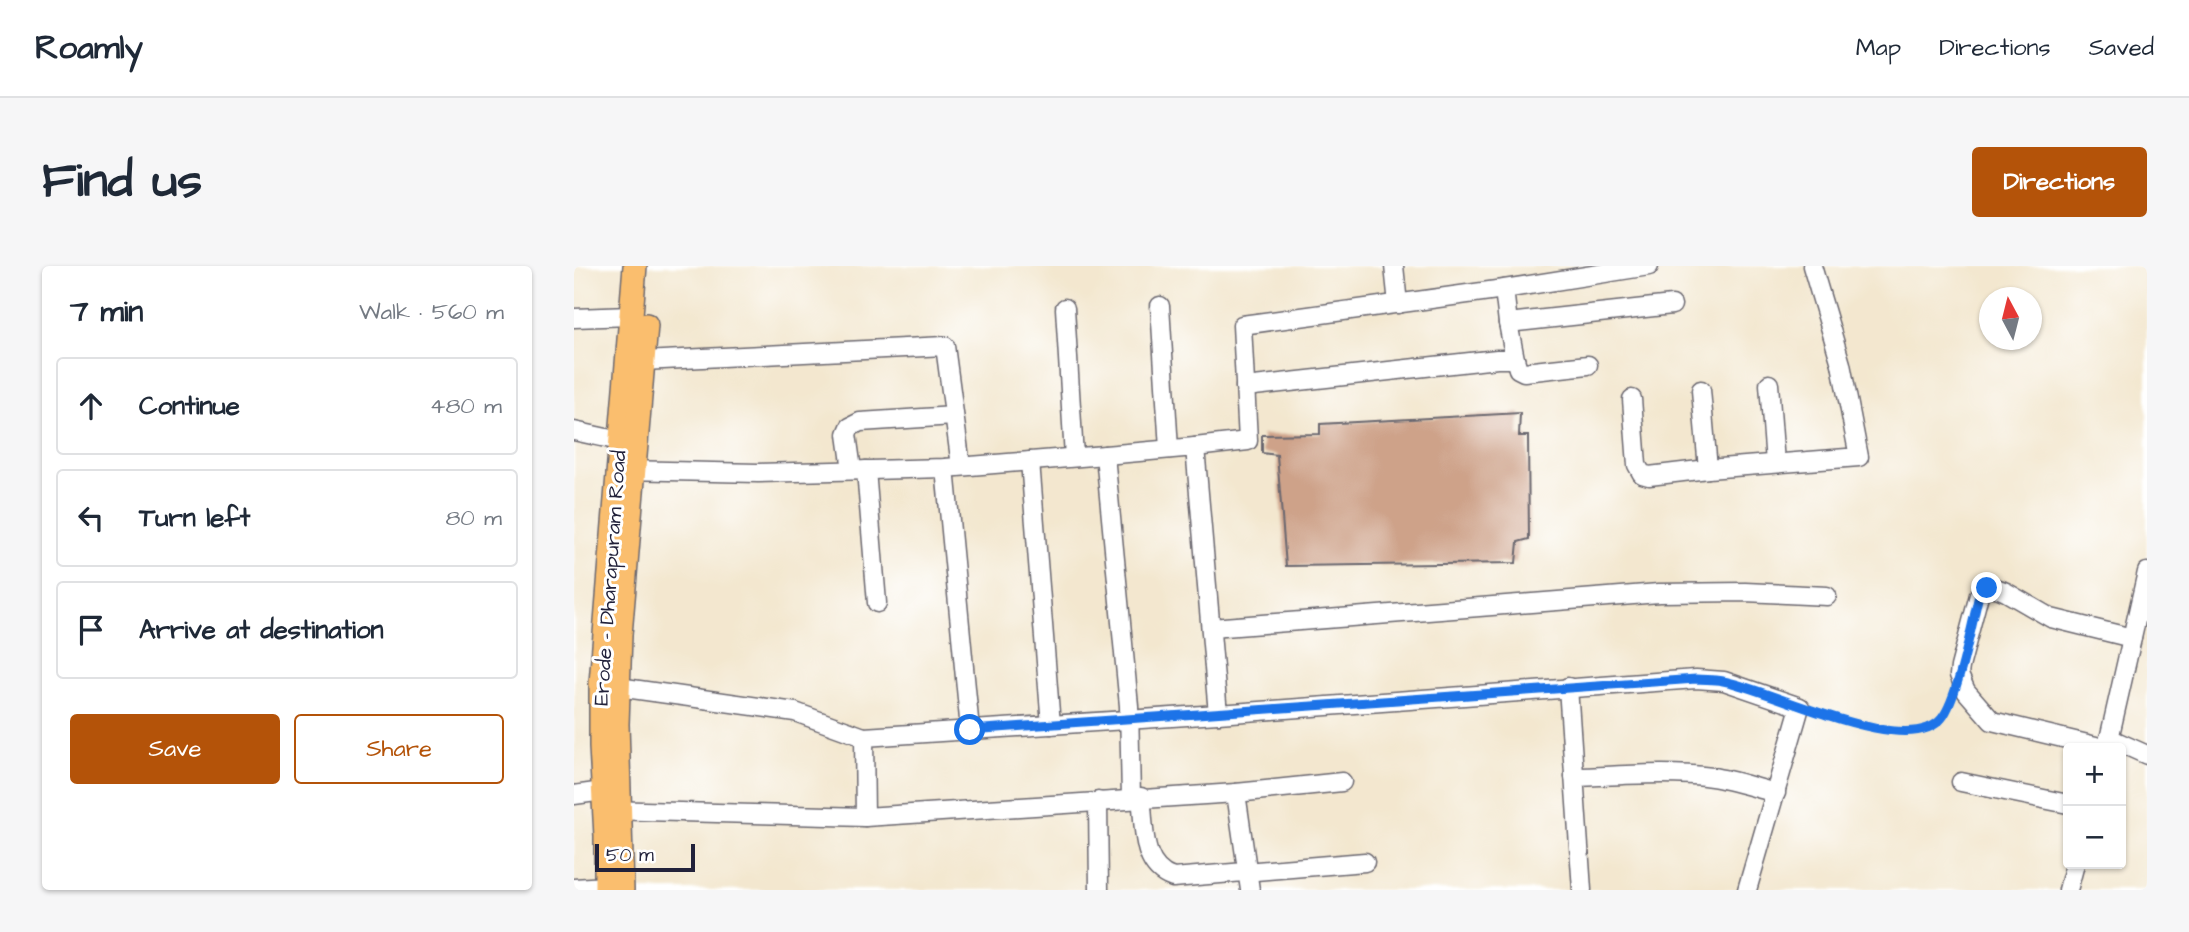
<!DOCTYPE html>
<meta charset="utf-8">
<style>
body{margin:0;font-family:"Architects Daughter",sans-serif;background:#f6f6f7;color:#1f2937}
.controls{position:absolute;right:21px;bottom:21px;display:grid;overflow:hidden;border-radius:7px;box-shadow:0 2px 5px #0004}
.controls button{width:63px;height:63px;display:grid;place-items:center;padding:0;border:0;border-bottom:2px solid #e0e1e3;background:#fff;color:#1f2937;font:35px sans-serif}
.compass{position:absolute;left:1405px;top:21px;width:63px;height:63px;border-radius:50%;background:#fff;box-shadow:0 2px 5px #0004;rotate:353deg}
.scale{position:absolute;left:21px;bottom:18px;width:100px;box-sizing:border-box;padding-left:7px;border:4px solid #22223b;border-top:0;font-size:19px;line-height:24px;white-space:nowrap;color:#22223b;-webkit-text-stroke:5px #fff;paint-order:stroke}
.stop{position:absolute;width:21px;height:21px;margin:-16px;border:5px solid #1a73e8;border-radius:50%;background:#fff}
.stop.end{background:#1a73e8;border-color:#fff;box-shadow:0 2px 7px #0008}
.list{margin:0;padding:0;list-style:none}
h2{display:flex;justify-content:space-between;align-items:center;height:91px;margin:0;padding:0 28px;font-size:30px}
h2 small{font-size:23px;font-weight:400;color:#747a83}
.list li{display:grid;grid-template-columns:46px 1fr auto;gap:21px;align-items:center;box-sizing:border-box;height:98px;margin:0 14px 14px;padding:0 14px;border:2px solid #e0e1e3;border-radius:7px}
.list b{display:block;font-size:26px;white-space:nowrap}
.list em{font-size:23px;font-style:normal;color:#747a83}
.actions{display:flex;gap:14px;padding:21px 28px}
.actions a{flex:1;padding:16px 0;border:2px solid #b45309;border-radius:7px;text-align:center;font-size:24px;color:#b45309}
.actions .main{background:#b45309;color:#fff}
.icon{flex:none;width:38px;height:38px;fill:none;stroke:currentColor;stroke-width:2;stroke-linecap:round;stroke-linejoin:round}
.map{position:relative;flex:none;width:1573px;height:624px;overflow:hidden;border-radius:7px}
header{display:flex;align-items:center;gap:42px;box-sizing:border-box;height:98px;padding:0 35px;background:#fff;border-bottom:2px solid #e0e1e3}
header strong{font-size:33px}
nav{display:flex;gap:38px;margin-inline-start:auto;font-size:24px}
.intro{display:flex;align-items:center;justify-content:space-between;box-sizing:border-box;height:168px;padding:0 42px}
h1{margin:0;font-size:49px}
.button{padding:18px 32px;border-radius:7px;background:#b45309;color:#fff;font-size:24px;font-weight:700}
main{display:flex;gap:42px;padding:0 42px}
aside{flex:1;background:#fff;border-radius:7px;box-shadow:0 2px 5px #0004}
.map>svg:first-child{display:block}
</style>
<header>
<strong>Roamly</strong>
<nav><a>Map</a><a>Directions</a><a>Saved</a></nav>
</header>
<div class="intro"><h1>Find us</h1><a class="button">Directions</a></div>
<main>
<aside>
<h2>7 min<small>Walk · 560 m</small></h2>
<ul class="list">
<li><svg class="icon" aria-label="ahead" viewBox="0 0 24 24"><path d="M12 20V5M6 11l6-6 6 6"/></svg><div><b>Continue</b></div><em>480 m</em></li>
<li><svg class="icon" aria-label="left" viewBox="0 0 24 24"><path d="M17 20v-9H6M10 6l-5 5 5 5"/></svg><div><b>Turn left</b></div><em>80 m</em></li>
<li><svg class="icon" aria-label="arrive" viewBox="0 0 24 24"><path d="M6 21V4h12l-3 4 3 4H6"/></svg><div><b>Arrive at destination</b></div></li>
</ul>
<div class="actions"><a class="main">Save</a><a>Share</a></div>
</aside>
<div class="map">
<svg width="1573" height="624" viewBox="0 0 1573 624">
<rect width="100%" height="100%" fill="#fff"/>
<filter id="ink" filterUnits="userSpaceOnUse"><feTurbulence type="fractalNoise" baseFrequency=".0143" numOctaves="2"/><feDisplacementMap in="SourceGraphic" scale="14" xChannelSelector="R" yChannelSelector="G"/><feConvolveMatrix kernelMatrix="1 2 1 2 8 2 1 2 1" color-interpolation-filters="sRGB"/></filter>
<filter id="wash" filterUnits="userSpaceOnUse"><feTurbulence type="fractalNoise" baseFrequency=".00686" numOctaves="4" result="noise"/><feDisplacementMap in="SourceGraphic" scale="28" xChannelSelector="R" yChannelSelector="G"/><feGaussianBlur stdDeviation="1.57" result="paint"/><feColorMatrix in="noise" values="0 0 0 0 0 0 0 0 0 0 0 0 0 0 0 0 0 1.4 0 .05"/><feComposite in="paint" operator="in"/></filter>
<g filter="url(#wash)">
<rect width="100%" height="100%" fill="#f3e7cf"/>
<g id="blocks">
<!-- building -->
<path fill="#cea289" d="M946 147 945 170H954L955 273 944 276 942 297 712 300 703 189 688 187V169L746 168V158Z"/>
</g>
</g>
<g filter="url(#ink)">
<use href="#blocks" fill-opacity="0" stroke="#6b676f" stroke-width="2"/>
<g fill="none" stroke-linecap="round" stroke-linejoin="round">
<!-- minor casing -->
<g stroke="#6b676f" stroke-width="21">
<g id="minor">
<path d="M820 0 824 38"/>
<path d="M586 40 595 183"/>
<path d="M491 42 500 191"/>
<path d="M0 52 57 50"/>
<path d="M934 57 1098 39"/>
<path d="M941 93 944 103 950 106 1014 99"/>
<path d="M69 95 371 80 387 200"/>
<path d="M1195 118 1201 197"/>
<path d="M671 121 923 93H941L934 57 930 23"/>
<path d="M1127 124 1134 203 1285 191 1267 98 1238 0"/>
<path d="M1058 133 1063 199 1068 208 1075 210 1134 203"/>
<path d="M0 165 46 175"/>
<path d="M621 181 674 175 668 59 930 23 1075 0"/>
<path d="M456 195 477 459"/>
<path d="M371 202 396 464"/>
<path d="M50 204 184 207 371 202 531 189"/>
<path d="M278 204 273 168 276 161 286 156 380 150"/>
<path d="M292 204 303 337"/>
<path d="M637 362 1085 327 1171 326 1253 330"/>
<path d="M44 421 221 446 290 471"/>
<path d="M994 421 1008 624"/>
<path d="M1535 472 1573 489"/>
<path d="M1530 482 1418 455 1392 425 1385 409 1386 401 1405 329C1411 318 1422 321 1432 326L1477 352 1558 372"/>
<path d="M1533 482 1573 306"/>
<path d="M1000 511C1046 510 1092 505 1138 511 1159 514 1181 522 1202 527"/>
<path d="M1387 516 1494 538"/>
<path d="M662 527 768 516"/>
<path d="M0 529 29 525"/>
<path d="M567 531C571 560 566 601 599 612L791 596"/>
<path d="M557 532 555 440 531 189 621 181 644 448 1122 413 1150 415 1226 441 1173 624"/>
<path d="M524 535 525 624"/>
<path d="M33 544 291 551 662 527 676 624"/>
<path d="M291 551 290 471 644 448"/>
<path d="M0 622 32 620"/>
<path d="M1494 624 1501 598"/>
</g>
</g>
<!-- major casing -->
<g stroke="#6b676f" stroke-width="26">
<g id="major">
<path d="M32 624V570L27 481V417L61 0"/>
<path d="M48 624 43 458 46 369 72 59"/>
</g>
</g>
<!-- path -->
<path stroke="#6b676f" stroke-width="2.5" stroke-dasharray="2 5" stroke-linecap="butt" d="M1239 445C1271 454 1344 484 1368 452 1373 446 1375 438 1377 432"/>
<!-- minor -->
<use href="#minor" stroke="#fff" stroke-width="18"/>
<!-- major -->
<use href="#major" stroke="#fabe6e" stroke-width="23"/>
</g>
</g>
<g fill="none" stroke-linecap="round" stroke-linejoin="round" filter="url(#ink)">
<!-- route -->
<path stroke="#1a73e8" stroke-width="9" d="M396 464 1122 413C1131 414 1140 413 1149 415 1194 422 1334 495 1368 452 1384 432 1398 357 1405 329L1408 324 1413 322"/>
</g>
<g text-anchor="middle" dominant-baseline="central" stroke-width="6" stroke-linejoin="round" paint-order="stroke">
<!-- street labels -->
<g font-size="21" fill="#22223b" stroke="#fff">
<text transform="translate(36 312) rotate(-86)">Erode - Dharapuram Road</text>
</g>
</g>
</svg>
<div class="controls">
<button>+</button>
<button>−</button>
</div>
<svg class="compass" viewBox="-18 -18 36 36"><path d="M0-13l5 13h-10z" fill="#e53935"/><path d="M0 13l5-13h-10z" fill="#747a83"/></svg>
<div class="scale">50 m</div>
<div class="stop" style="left:396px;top:464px"></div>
<div class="stop end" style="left:1413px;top:322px"></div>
</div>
</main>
